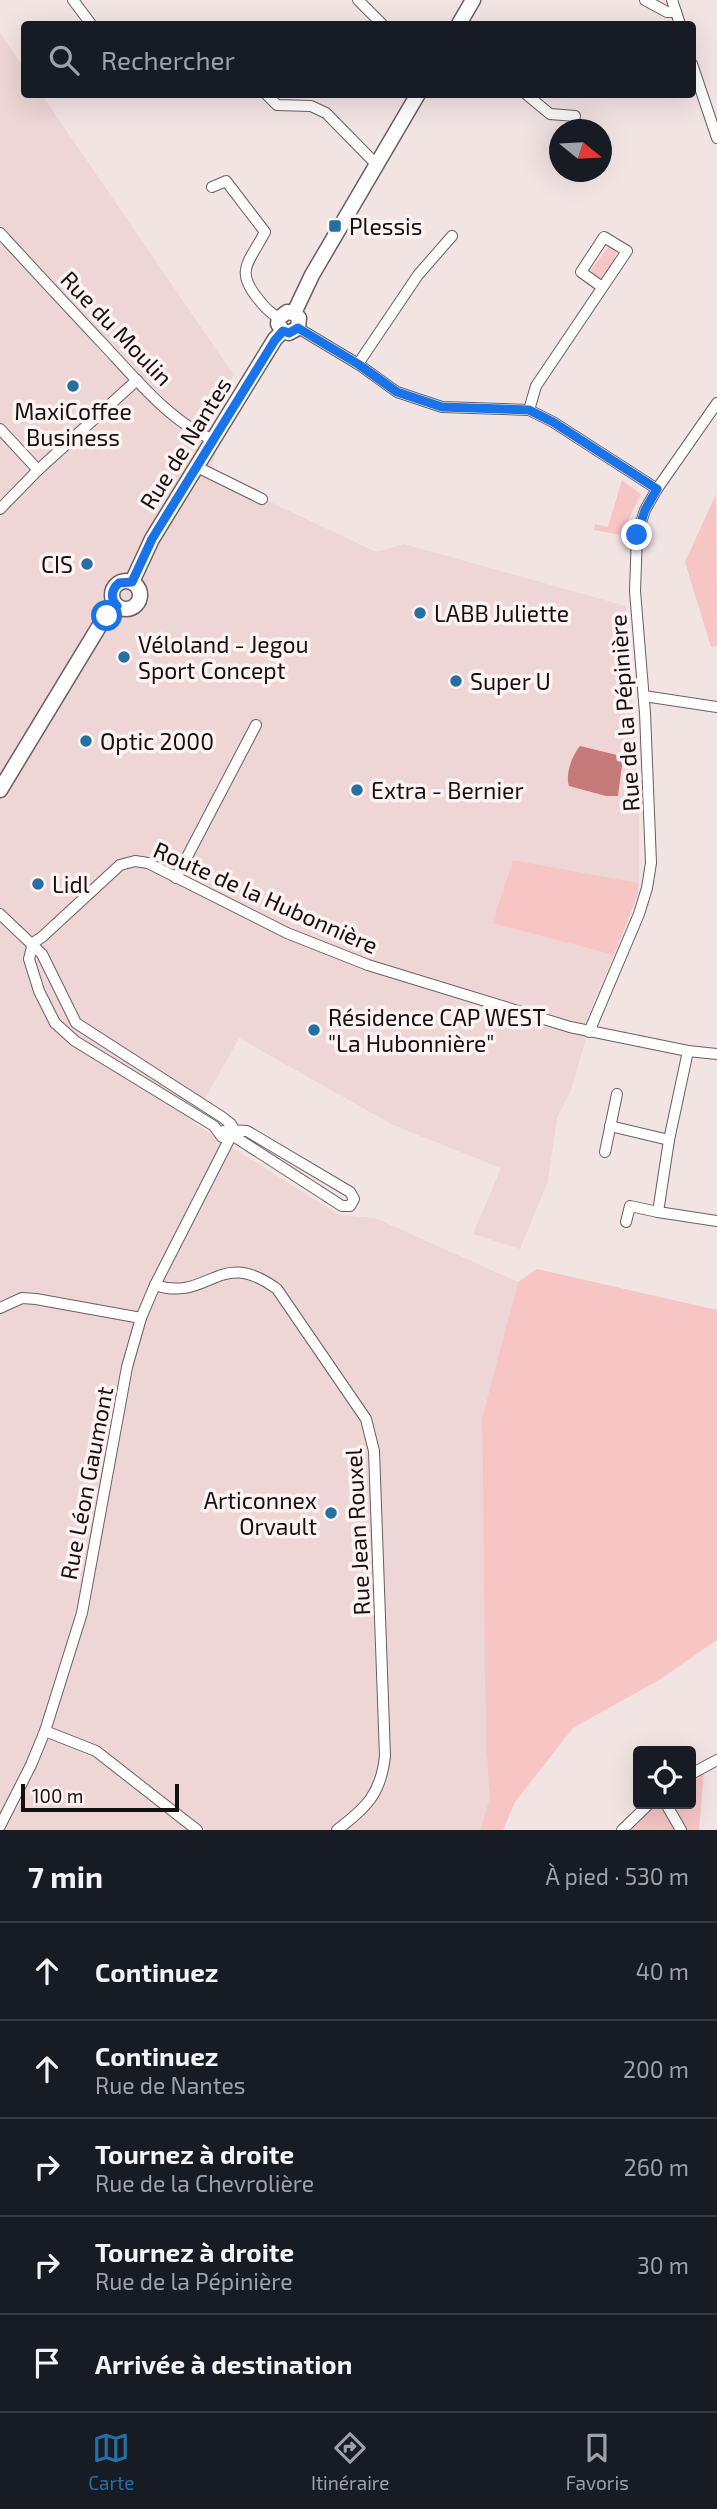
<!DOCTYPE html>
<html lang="fr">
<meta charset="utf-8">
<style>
body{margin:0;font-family:"Exo 2",sans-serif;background:#20242c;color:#f1f3f6}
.controls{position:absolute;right:21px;bottom:21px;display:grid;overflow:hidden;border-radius:7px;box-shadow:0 7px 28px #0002}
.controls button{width:63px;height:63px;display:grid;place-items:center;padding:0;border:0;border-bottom:2px solid #363941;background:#171b24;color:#f1f3f6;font:35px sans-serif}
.compass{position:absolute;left:549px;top:119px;width:63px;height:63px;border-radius:50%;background:#171b24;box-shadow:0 7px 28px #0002;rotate:108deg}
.scale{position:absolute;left:21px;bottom:18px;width:158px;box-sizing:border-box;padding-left:7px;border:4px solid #161111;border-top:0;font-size:19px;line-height:24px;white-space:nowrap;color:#161111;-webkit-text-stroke:5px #fef2f2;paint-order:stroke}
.stop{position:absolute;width:21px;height:21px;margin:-16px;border:5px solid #1a73e8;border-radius:50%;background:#fff}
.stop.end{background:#1a73e8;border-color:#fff;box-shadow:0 2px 7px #0008}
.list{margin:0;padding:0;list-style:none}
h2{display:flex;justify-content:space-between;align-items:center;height:91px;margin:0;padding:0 28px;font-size:30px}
h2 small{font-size:23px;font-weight:400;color:#9ea1a6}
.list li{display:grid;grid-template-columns:46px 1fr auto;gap:21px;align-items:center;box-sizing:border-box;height:98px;padding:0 28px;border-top:2px solid #363941}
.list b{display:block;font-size:26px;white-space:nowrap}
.list p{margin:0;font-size:23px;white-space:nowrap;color:#9ea1a6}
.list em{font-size:23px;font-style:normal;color:#9ea1a6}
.icon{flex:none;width:38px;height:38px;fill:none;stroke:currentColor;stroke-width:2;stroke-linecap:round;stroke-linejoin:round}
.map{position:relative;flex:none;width:717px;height:1830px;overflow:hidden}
.search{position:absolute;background:#171b24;box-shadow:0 7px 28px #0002;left:21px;right:21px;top:21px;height:77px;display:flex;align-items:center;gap:18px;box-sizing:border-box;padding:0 24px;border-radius:7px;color:#9ea1a6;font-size:26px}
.sheet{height:581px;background:#171b24}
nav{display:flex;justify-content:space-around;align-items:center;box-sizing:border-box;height:98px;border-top:2px solid #363941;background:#171b24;font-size:19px;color:#9ea1a6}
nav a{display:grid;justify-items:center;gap:4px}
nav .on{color:#256fa2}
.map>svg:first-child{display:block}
</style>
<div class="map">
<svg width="717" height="1830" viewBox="0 0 717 1830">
<rect width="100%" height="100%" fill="#f3e4e4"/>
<!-- built -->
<path fill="#edd6d5" d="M0 33 24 68V94L42 95 233 374 211 474 376 552 404 544 626 606 639 809V883L513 860 492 923 614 955 589 1013 585 1042 571 1090 557 1118 548 1181 520 1249 473 1234 501 1168 393 1125 239 1038 192 1122 339 1215 375 1218 518 1282 482 1418 486 1753 490 1797 480 1830H0Z"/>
<!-- green -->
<g fill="#f6c5c4">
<path d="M610 245 617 249 614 261 602 278 594 276 591 269Z"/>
<path d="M622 480 641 494 621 535 594 530 595 524 608 527Z"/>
<path d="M716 494 717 646 711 647 685 562Z"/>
<path d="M513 860 639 883 637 897 614 955 492 923Z"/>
<path d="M537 1269 717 1310V1640L659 1680 573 1728 515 1802 503 1830H480L490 1797 486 1753 482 1418 518 1282Z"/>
<path d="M704 1772 699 1830H687L670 1804H691V1781Z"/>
<path d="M657 1804H659L677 1830H629Z"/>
</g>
<!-- water -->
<path fill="#c57979" d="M580 746 621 756 622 765 618 796H606L569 786C565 775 572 755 580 746Z"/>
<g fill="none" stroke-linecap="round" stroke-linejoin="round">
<!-- minor casing -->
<g stroke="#6b5f5f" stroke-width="12">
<g id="minor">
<path d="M73 0 91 24"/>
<path d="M358 0 382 24"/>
<path d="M645 0 667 12H676"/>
<path d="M672 0 680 24"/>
<path d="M692 64 717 138"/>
<path d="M266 94 277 105 311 106 326 113 376 164"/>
<path d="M526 94 550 114 575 116"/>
<path d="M212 187 226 181 265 232C249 263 234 270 259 300 265 308 270 313 279 318"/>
<path d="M0 233C35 271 69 308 104 345 134 377 172 424 214 440"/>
<path d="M298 328 358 364 397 392 442 407 529 410 553 422 657 489"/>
<path d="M358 364 418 275 452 236"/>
<path d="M529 410 536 386 627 251 604 237 581 272 602 287"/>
<path d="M0 429 38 470 137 380"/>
<path d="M197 467 262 499"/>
<path d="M0 509 38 470"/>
<path d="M644 696 717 707"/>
<path d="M176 878 256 725"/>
<path d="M0 914 42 954 76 1023 222 1117 231 1124 234 1130 155 1285 141 1318 127 1367 82 1613 45 1731 31 1765 0 1826"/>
<path d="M33 943 42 937 120 865 135 861 148 863 287 933 368 965 570 1027 688 1051 717 1054"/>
<path d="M33 943 29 959 39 991 55 1023 75 1041 214 1126 222 1137"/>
<path d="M589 1032 639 914 647 888 651 863 645 713 635 591 637 535 645 510 657 489 717 403"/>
<path d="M688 1051 669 1140 658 1212 717 1221"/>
<path d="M610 1126 669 1140"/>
<path d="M227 1130 247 1131 350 1192 354 1199 350 1206H342L232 1135 220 1132Z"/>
<path d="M605 1152 617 1094"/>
<path d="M626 1222 630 1206 658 1212"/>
<path d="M155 1285C209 1303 219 1246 277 1289L366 1419 374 1451 385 1756C381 1794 366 1808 337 1830"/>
<path d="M0 1308 22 1298 36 1299 141 1318"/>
<path d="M45 1731 96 1751 197 1830"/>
<path d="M691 1774 717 1760"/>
<path d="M666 1804 681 1830"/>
<path d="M622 1830 649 1804"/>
</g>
</g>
<!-- secondary casing -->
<g stroke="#6b5f5f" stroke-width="17">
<g id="secondary">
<path d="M459 24 473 0"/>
<path d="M294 313 312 275 418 94"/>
<path d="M283 331 289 333 298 328 299 318 294 313"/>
<path d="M283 331 278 324 279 318 287 312 294 313"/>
<circle cx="126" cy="595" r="14"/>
<path d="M132 582 152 539 275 339 283 331"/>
<path d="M0 790 100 625 117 606"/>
</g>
</g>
<!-- minor -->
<use href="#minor" stroke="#fff" stroke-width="10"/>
<!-- secondary -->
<use href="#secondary" stroke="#fff" stroke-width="14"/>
</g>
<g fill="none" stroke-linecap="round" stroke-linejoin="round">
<!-- route -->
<path stroke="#1a73e8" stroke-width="9" d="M107 616 117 606C110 598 111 590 119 583L132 582 152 539 275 340 283 331 289 333 298 328 358 364 397 392 442 407 529 410 553 422 657 489 645 510 637 535"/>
</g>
<!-- markers -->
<g fill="#256fa2" stroke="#fef2f2" stroke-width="2.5">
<rect x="328" y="219" width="14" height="14" rx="3.5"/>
<circle cx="73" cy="386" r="7"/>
<circle cx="87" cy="564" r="7"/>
<circle cx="420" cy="613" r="7"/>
<circle cx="124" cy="657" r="7"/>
<circle cx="456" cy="681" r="7"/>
<circle cx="86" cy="741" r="7"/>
<circle cx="357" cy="790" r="7"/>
<circle cx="38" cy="884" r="7"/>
<circle cx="314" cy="1030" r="7"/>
<circle cx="331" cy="1513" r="7"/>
</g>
<g text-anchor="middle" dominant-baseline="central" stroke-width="7" stroke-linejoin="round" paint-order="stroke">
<!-- poi labels -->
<g font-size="23" fill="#161111" stroke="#fef2f2" text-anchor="start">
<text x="349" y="226">Plessis</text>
<text x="73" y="411" text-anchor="middle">MaxiCoffee<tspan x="73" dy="26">Business</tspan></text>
<text x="73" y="564" text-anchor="end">CIS</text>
<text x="434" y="613">LABB Juliette</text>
<text x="138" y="644">Véloland - Jegou<tspan x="138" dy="26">Sport Concept</tspan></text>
<text x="470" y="681">Super U</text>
<text x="100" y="741">Optic 2000</text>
<text x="371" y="790">Extra - Bernier</text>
<text x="52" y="884">Lidl</text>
<text x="328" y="1017">Résidence CAP WEST<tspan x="328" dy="26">"La Hubonnière"</tspan></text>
<text x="317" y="1500" text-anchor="end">Articonnex<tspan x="317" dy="26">Orvault</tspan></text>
</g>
<!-- street labels -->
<g font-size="23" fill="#161111" stroke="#fef2f2">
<text transform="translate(117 328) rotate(46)">Rue du Moulin</text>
<text transform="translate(185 443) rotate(-58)">Rue de Nantes</text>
<text transform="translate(624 713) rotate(-94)">Rue de la Pépinière</text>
<text transform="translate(266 897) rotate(24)">Route de la Hubonnière</text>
<text transform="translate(86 1483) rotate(-79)">Rue Léon Gaumont</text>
<text transform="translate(357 1532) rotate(-93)">Rue Jean Rouxel</text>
</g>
</g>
</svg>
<div class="controls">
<button><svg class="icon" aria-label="locate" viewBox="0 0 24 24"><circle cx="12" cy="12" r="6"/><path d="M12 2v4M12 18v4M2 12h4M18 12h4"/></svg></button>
</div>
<svg class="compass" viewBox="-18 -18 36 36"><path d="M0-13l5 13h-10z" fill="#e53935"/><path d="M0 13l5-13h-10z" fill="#9ea1a6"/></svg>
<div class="scale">100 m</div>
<div class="stop" style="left:107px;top:616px"></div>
<div class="stop end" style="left:637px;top:535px"></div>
<div class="search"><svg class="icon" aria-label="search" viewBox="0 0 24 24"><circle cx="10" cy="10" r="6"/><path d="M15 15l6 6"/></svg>Rechercher</div>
</div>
<section class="sheet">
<h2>7 min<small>À pied · 530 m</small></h2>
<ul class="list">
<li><svg class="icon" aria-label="ahead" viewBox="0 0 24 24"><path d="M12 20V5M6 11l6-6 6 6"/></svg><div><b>Continuez</b></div><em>40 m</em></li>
<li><svg class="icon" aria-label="ahead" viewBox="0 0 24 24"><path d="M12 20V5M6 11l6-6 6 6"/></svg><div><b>Continuez</b><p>Rue de Nantes</p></div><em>200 m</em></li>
<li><svg class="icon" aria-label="right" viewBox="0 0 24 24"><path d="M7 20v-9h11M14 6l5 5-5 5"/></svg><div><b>Tournez à droite</b><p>Rue de la Chevrolière</p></div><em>260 m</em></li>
<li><svg class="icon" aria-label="right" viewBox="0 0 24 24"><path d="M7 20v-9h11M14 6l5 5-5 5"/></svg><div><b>Tournez à droite</b><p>Rue de la Pépinière</p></div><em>30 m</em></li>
<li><svg class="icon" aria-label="arrive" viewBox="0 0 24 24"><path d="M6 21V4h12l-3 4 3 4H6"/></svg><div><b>Arrivée à destination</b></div></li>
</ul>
</section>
<nav>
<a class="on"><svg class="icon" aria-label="map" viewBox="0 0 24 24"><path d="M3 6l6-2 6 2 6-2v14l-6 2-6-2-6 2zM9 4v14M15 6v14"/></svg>Carte</a>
<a><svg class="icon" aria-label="directions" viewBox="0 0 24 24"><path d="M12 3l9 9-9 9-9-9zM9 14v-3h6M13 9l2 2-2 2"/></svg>Itinéraire</a>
<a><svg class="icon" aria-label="saved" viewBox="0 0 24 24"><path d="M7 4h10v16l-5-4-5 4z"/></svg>Favoris</a>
</nav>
